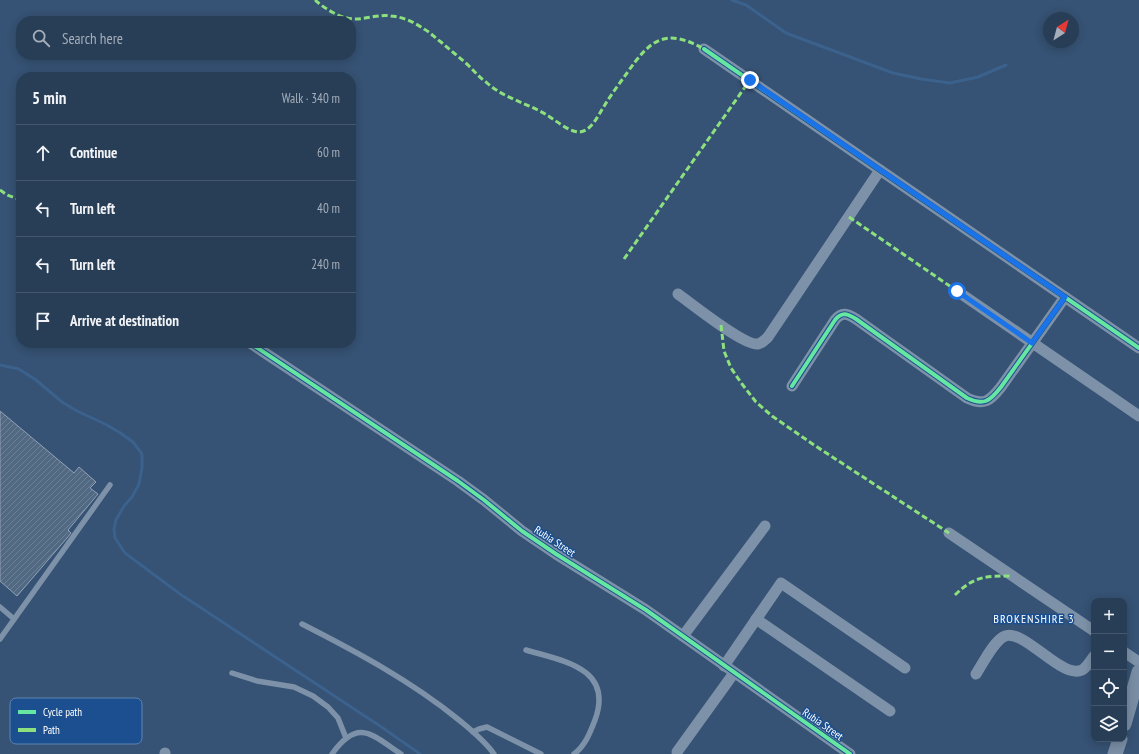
<!DOCTYPE html>
<meta charset="utf-8">
<style>
body{margin:0;font-family:"PT Sans Narrow",sans-serif;background:#344961;color:#f1f3f6}
.controls{position:absolute;right:12px;bottom:12px;display:grid;overflow:hidden;border-radius:8px;box-shadow:0 2px 10px #0003}
.controls button{width:36px;height:36px;display:grid;place-items:center;padding:0;border:0;border-bottom:1px solid #44576d;background:#283e57;color:#f1f3f6;font:20px sans-serif}
.compass{position:absolute;left:1043px;top:12px;width:36px;height:36px;border-radius:50%;background:#283e57;box-shadow:0 2px 10px #0003;rotate:36deg}
.stop{position:absolute;width:12px;height:12px;margin:-9px;border:3px solid #1a73e8;border-radius:50%;background:#fff}
.stop.end{background:#1a73e8;border-color:#fff;box-shadow:0 1px 4px #0008}
.list{margin:0;padding:0;list-style:none}
h2{display:flex;justify-content:space-between;align-items:center;height:52px;margin:0;padding:0 16px;font-size:17px}
h2 small{font-size:13px;font-weight:400;color:#a5aeba}
.list li{display:grid;grid-template-columns:26px 1fr auto;gap:12px;align-items:center;box-sizing:border-box;height:56px;padding:0 16px;border-top:1px solid #44576d}
.list b{display:block;font-size:15px;white-space:nowrap}
.list em{font-size:13px;font-style:normal;color:#a5aeba}
.icon{flex:none;width:22px;height:22px;fill:none;stroke:currentColor;stroke-width:2;stroke-linecap:round;stroke-linejoin:round}
.map{position:relative;flex:none;width:1139px;height:754px;overflow:hidden}
.search{position:absolute;background:#283e57;box-shadow:0 2px 10px #0003;left:16px;top:16px;width:340px;height:44px;display:flex;align-items:center;gap:10px;box-sizing:border-box;padding:0 14px;border-radius:16px;color:#a5aeba;font-size:15px}
.panel{position:absolute;background:#283e57;box-shadow:0 2px 10px #0003;left:16px;top:72px;width:340px;height:276px;border-radius:16px}
.map>svg:first-child{display:block}
</style>
<div class="map">
<svg width="1139" height="754" viewBox="0 0 1139 754">
<defs>
<pattern id="building-hatch" width="6" height="6" patternUnits="userSpaceOnUse"><rect width="6" height="6" fill="#526984"/><path d="M-1 1l2-2M0 6l6-6M5 7l2-2" fill="none" stroke="#6c8096"/></pattern>
</defs>
<rect width="100%" height="100%" fill="#365274"/>
<g fill="none" stroke-linecap="round" stroke-linejoin="round">
<!-- stream -->
<g stroke="#3b618d" stroke-width="3">
<path d="M732 0 746 5 786 33 893 73 921 79 950 83 978 77 1006 65"/>
<path d="M0 365 19 369 36 380 62 402 77 411 105 424 119 432 133 442 142 454V468L139 484 132 497 124 506 116 520 114 529 115 538 125 553 180 594 383 728 420 754"/>
</g>
</g>
<!-- building -->
<path fill="url(#building-hatch)" stroke="#92a2b6" d="M0 411 74 473 79 467 96 482 90 488 98 494 68 530 71 533 67 538 17 596 0 581Z"/>
<g fill="none" stroke-linecap="round" stroke-linejoin="round">
<!-- lane -->
<g stroke="#7d92a8" stroke-width="5.5">
<path d="M0 607 14 619"/>
<path d="M302 624C357 652 411 681 459 720 471 730 485 741 494 754"/>
<path d="M0 639 110 485"/>
<path d="M526 650C563 661 614 668 595 720 590 733 585 746 574 754"/>
<path d="M232 673 257 681 294 687 313 696 328 707 338 718 346 738"/>
<path d="M473 732 479 729 487 727 541 754"/>
<path d="M332 754C358 718 371 734 401 754"/>
</g>
<!-- street -->
<g stroke="#7d92a8" stroke-width="11">
<path d="M704 49 1139 348"/>
<path d="M957 291 1139 416"/>
<path d="M678 294C692 304 744 346 758 344 762 343 765 340 768 337L880 170"/>
<path d="M250 343 458 481 484 500 522 531 556 554 646 610 850 754"/>
<path d="M792 386 835 320C842 311 848 314 856 319L967 398C984 406 990 401 1001 387L1065 297"/>
<path d="M949 533 1094 631"/>
<path d="M756 619 890 711"/>
<path d="M683 636 765 526"/>
<path d="M1124 652 1139 662"/>
<path d="M724 666 781 583 905 668"/>
<path d="M976 674C983 663 993 643 1003 637 1022 625 1061 680 1082 670 1087 667 1091 660 1094 656"/>
<path d="M677 752 734 673"/>
<path d="M165 754V753"/>
</g>
<!-- secondary -->
<g stroke="#798da4" stroke-width="15">
<path d="M1124 724 1139 672"/>
<path d="M1115 754 1120 739"/>
</g>
<!-- quiet -->
<g stroke="#8de07e" stroke-width="3" stroke-dasharray="6 3" stroke-linecap="butt">
<path d="M315 0C325 9 341 19 355 19 367 19 379 14 391 16 403 17 414 22 424 29 430 32 435 38 441 42 450 50 459 57 468 65 474 71 479 77 486 82 503 98 527 103 547 115 555 120 568 131 578 132 591 132 597 117 603 108 610 96 619 84 627 73 650 40 665 27 704 49"/>
<path d="M0 190 7 195 21 200"/>
<path d="M849 217 957 291"/>
<path d="M624 259 750 80"/>
<path d="M721 325 724 351 731 368 742 384 756 402 772 416 814 445 949 533"/>
<path d="M955 595C974 576 986 576 1011 576"/>
</g>
<!-- cycleway casing -->
<g stroke="#1b4f8f" stroke-width="6">
<g id="cycleway">
<path d="M704 49 1139 348"/>
<path d="M250 343 458 481 484 500 522 531 556 554 646 610 850 754"/>
<path d="M792 386 835 320C842 311 848 314 856 319L967 398C984 406 990 401 1001 387L1065 297"/>
</g>
</g>
<!-- cycleway -->
<use href="#cycleway" stroke="#66e7a1" stroke-width="4"/>
</g>
<g fill="none" stroke-linecap="round" stroke-linejoin="round">
<!-- route -->
<path stroke="#1a73e8" stroke-width="5" d="M750 80 1065 297 1032 343 957 291"/>
</g>
<g text-anchor="middle" dominant-baseline="central" stroke-width="3" stroke-linejoin="round" paint-order="stroke">
<!-- street labels -->
<g font-size="11" fill="#fff" stroke="#1b4f8f">
<text transform="translate(555 541) rotate(33)">Rubia Street</text>
<text transform="translate(823 724) rotate(35)">Rubia Street</text>
</g>
<!-- neighbourhood labels -->
<g font-size="12" letter-spacing="1" fill="#fff" stroke="#1b4f8f">
<text x="1034" y="618">BROKENSHIRE 3</text>
</g>
</g>
<!-- legend -->
<rect x="10" y="698" width="132" height="46" rx="6" fill="#1b4f8f" stroke="#5f84b1" stroke-width="1"/>
<rect x="18" y="710" width="18" height="4" fill="#66e7a1"/>
<rect x="18" y="728" width="18" height="4" fill="#8de07e"/>
<g font-size="11" fill="#fff">
<text x="43" y="716">Cycle path</text>
<text x="43" y="734">Path</text>
</g>
</svg>
<div class="controls">
<button>+</button>
<button>−</button>
<button><svg class="icon" aria-label="locate" viewBox="0 0 24 24"><circle cx="12" cy="12" r="6"/><path d="M12 2v4M12 18v4M2 12h4M18 12h4"/></svg></button>
<button><svg class="icon" aria-label="layers" viewBox="0 0 24 24"><path d="M12 4l9 5-9 5-9-5zM3 14l9 5 9-5"/></svg></button>
</div>
<svg class="compass" viewBox="-18 -18 36 36"><path d="M0-13l5 13h-10z" fill="#e53935"/><path d="M0 13l5-13h-10z" fill="#a5aeba"/></svg>
<div class="stop" style="left:957px;top:291px"></div>
<div class="stop end" style="left:750px;top:80px"></div>
<div class="search"><svg class="icon" aria-label="search" viewBox="0 0 24 24"><circle cx="10" cy="10" r="6"/><path d="M15 15l6 6"/></svg>Search here</div>
<section class="panel">
<h2>5 min<small>Walk · 340 m</small></h2>
<ul class="list">
<li><svg class="icon" aria-label="ahead" viewBox="0 0 24 24"><path d="M12 20V5M6 11l6-6 6 6"/></svg><div><b>Continue</b></div><em>60 m</em></li>
<li><svg class="icon" aria-label="left" viewBox="0 0 24 24"><path d="M17 20v-9H6M10 6l-5 5 5 5"/></svg><div><b>Turn left</b></div><em>40 m</em></li>
<li><svg class="icon" aria-label="left" viewBox="0 0 24 24"><path d="M17 20v-9H6M10 6l-5 5 5 5"/></svg><div><b>Turn left</b></div><em>240 m</em></li>
<li><svg class="icon" aria-label="arrive" viewBox="0 0 24 24"><path d="M6 21V4h12l-3 4 3 4H6"/></svg><div><b>Arrive at destination</b></div></li>
</ul>
</section>
</div>
